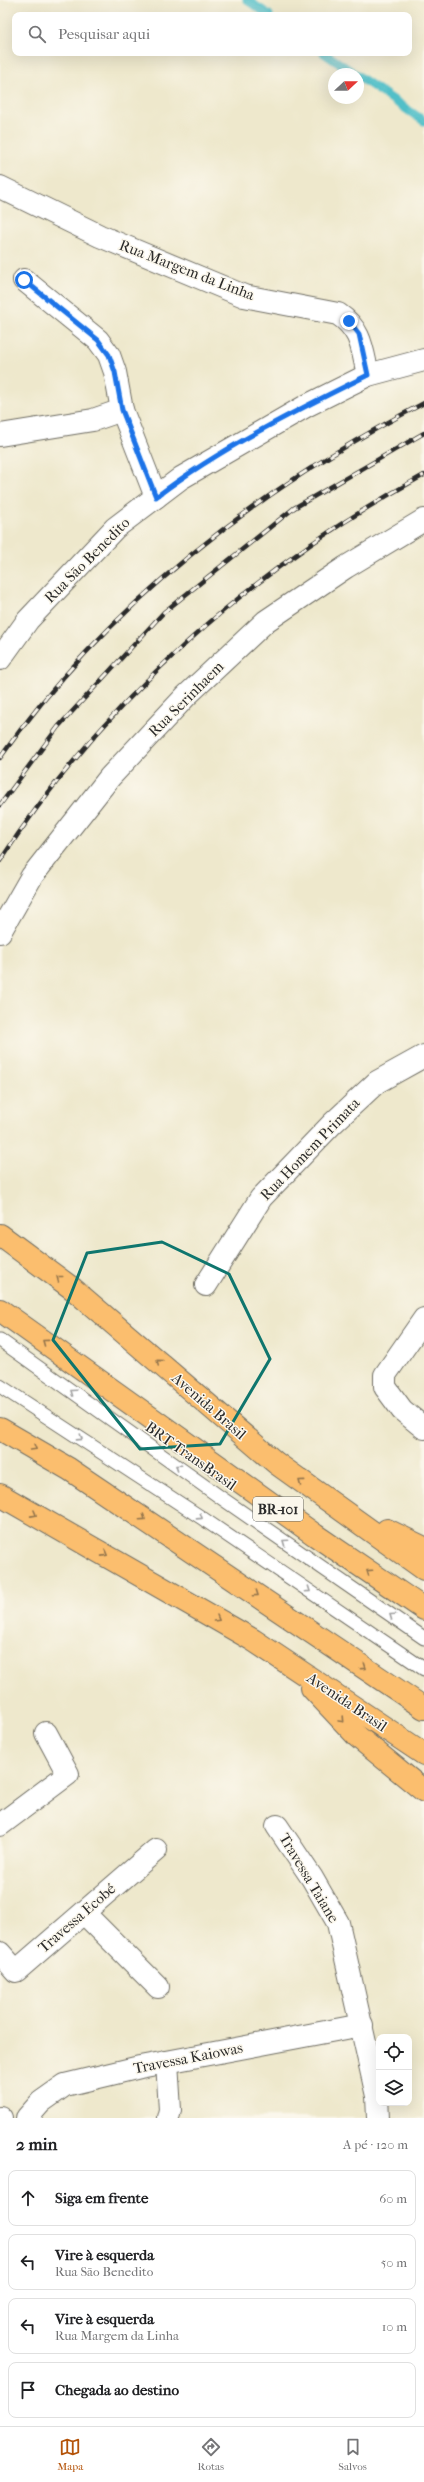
<!DOCTYPE html>
<html lang="pt">
<meta charset="utf-8">
<style>
body{margin:0;font-family:"IM FELL French Canon",serif;background:#f2f2f2;color:#202124}
.controls{position:absolute;right:12px;bottom:12px;display:grid;overflow:hidden;border-radius:8px;box-shadow:0 4px 16px #0002}
.controls button{width:36px;height:36px;display:grid;place-items:center;padding:0;border:0;border-bottom:1px solid #e0e0e0;background:#fff;color:#202124;font:20px sans-serif}
.compass{position:absolute;left:328px;top:68px;width:36px;height:36px;border-radius:50%;background:#fff;box-shadow:0 4px 16px #0002;rotate:68deg}
.stop{position:absolute;width:12px;height:12px;margin:-9px;border:3px solid #1a73e8;border-radius:50%;background:#fff}
.stop.end{background:#1a73e8;border-color:#fff;box-shadow:0 1px 4px #0008}
.list{margin:0;padding:0;list-style:none}
h2{display:flex;justify-content:space-between;align-items:center;height:52px;margin:0;padding:0 16px;font-size:17px}
h2 small{font-size:13px;font-weight:400;color:#757577}
.list li{display:grid;grid-template-columns:26px 1fr auto;gap:12px;align-items:center;box-sizing:border-box;height:56px;margin:0 8px 8px;padding:0 8px;border:1px solid #e0e0e0;border-radius:8px}
.list b{display:block;font-size:15px;white-space:nowrap}
.list p{margin:0;font-size:13px;white-space:nowrap;color:#757577}
.list em{font-size:13px;font-style:normal;color:#757577}
.icon{flex:none;width:22px;height:22px;fill:none;stroke:currentColor;stroke-width:2;stroke-linecap:round;stroke-linejoin:round}
.map{position:relative;flex:none;width:424px;height:2118px;overflow:hidden}
.search{position:absolute;background:#fff;box-shadow:0 4px 16px #0002;left:12px;right:12px;top:12px;height:44px;display:flex;align-items:center;gap:10px;box-sizing:border-box;padding:0 14px;border-radius:8px;color:#757577;font-size:15px}
.sheet{height:308px;background:#fff}
nav{display:flex;justify-content:space-around;align-items:center;box-sizing:border-box;height:56px;border-top:1px solid #e0e0e0;background:#fff;font-size:11px;color:#757577}
nav a{display:grid;justify-items:center;gap:2px}
nav .on{color:#b45309}
.map>svg:first-child{display:block}
</style>
<div class="map">
<svg width="424" height="2118" viewBox="0 0 424 2118">
<rect width="100%" height="100%" fill="#fbf7ec"/>
<filter id="ink" filterUnits="userSpaceOnUse"><feTurbulence type="fractalNoise" baseFrequency=".025" numOctaves="2"/><feDisplacementMap in="SourceGraphic" scale="8" xChannelSelector="R" yChannelSelector="G"/><feConvolveMatrix kernelMatrix="1 2 1 2 8 2 1 2 1" color-interpolation-filters="sRGB"/></filter>
<filter id="wash" filterUnits="userSpaceOnUse"><feTurbulence type="fractalNoise" baseFrequency=".012" numOctaves="4" result="noise"/><feDisplacementMap in="SourceGraphic" scale="16" xChannelSelector="R" yChannelSelector="G"/><feGaussianBlur stdDeviation="0.9" result="paint"/><feColorMatrix in="noise" values="0 0 0 0 0 0 0 0 0 0 0 0 0 0 0 0 0 1.4 0 .05"/><feComposite in="paint" operator="in"/></filter>
<g filter="url(#wash)">
<rect width="100%" height="100%" fill="#eee8cc"/>
<g fill="none" stroke-linecap="round" stroke-linejoin="round">
<!-- stream -->
<g stroke="#51bfc8" stroke-width="9">
<path d="M247 0 269 15"/>
<path d="M324 53 355 74"/>
<path d="M358 76 424 121"/>
</g>
</g>
</g>
<g filter="url(#ink)">
<g fill="none" stroke-linecap="round" stroke-linejoin="round">
<!-- lane casing -->
<g stroke="#6f6d63" stroke-width="15">
<g id="lane">
<path d="M0 1340 220 1497 424 1638"/>
<path d="M0 1386 202 1518 424 1669"/>
</g>
</g>
<!-- street casing -->
<g stroke="#6f6d63" stroke-width="24">
<g id="street">
<path d="M0 187 100 236 244 296 338 314C362 330 362 349 368 375"/>
<path d="M24 280 98 340 109 355 115 372 122 410 156 497"/>
<path d="M0 435 93 420 122 410"/>
<path d="M0 659 28 620 115 528 181 478 306 406 368 375 424 360"/>
<path d="M0 932 32 876 110 777 186 696 266 621 346 567 424 520"/>
<path d="M206 1285 261 1198 332 1124 377 1082 424 1056"/>
<path d="M424 1319 385 1375V1387L402 1410 424 1428"/>
<path d="M0 1825 68 1774 46 1733"/>
<path d="M277 1826 312 1878 338 1923 377 2096 378 2118"/>
<path d="M84 1913 158 1987"/>
<path d="M0 1953 16 1971 156 1850"/>
<path d="M167 2062 170 2110 168 2118"/>
<path d="M0 2117 1 2118"/>
<path d="M27 2118 41 2102 65 2085 140 2067 362 2025"/>
</g>
</g>
<!-- primary casing -->
<g stroke="#6f6d63" stroke-width="24">
<g id="primary">
<path d="M0 1235 73 1289 276 1463 424 1569"/>
<path d="M0 1495 253 1640 424 1754"/>
<path d="M387 1530 424 1548"/>
<path d="M312 1688 358 1737 424 1791"/>
</g>
</g>
<!-- highway casing -->
<g stroke="#6f6d63" stroke-width="24">
<g id="highway">
<path d="M0 1310 315 1535 424 1609"/>
<path d="M0 1429 69 1469 424 1708"/>
</g>
</g>
<!-- lane -->
<use href="#lane" stroke="#fff" stroke-width="13"/>
<!-- street -->
<use href="#street" stroke="#fff" stroke-width="22"/>
<!-- primary -->
<use href="#primary" stroke="#fbbe6e" stroke-width="22"/>
<!-- highway -->
<use href="#highway" stroke="#fbbe6e" stroke-width="22"/>
<!-- rail casing -->
<g stroke="#2b2b2b" stroke-width="4.5">
<g id="rail">
<path d="M0 758C107 605 260 488 424 403"/>
<path d="M0 805 58 727 164 612 294 508 424 433"/>
<path d="M0 861C106 698 254 567 424 475"/>
</g>
</g>
<!-- rail -->
<use href="#rail" stroke="#fbf7ec" stroke-width="3" stroke-dasharray="9" stroke-linecap="butt"/>
</g>
<!-- one-way arrows -->
<defs><path id="oneway-chevron" d="M-2-3.5L2.5 0L-2 3.5" fill="none" stroke-width="1.6" stroke-linecap="round" stroke-linejoin="round"/></defs>
<g stroke="#93744c">
<use href="#oneway-chevron" transform="translate(59 1278) rotate(-142)"/>
<use href="#oneway-chevron" transform="translate(45 1342) rotate(-144)"/>
<use href="#oneway-chevron" transform="translate(159 1362) rotate(-139)"/>
<use href="#oneway-chevron" transform="translate(34 1448) rotate(30)"/>
<use href="#oneway-chevron" transform="translate(301 1482) rotate(-143)"/>
<use href="#oneway-chevron" transform="translate(34 1514) rotate(29)"/>
<use href="#oneway-chevron" transform="translate(143 1518) rotate(34)"/>
<use href="#oneway-chevron" transform="translate(105 1554) rotate(29)"/>
<use href="#oneway-chevron" transform="translate(369 1572) rotate(-146)"/>
<use href="#oneway-chevron" transform="translate(256 1594) rotate(34)"/>
<use href="#oneway-chevron" transform="translate(217 1619) rotate(30)"/>
<use href="#oneway-chevron" transform="translate(364 1667) rotate(34)"/>
<use href="#oneway-chevron" transform="translate(342 1720) rotate(47)"/>
</g>
<g stroke="#a0a0a0">
<use href="#oneway-chevron" transform="translate(73 1392) rotate(-145)"/>
<use href="#oneway-chevron" transform="translate(80 1438) rotate(33)"/>
<use href="#oneway-chevron" transform="translate(178 1467) rotate(-145)"/>
<use href="#oneway-chevron" transform="translate(200 1517) rotate(33)"/>
<use href="#oneway-chevron" transform="translate(285 1542) rotate(-145)"/>
<use href="#oneway-chevron" transform="translate(308 1590) rotate(34)"/>
<use href="#oneway-chevron" transform="translate(392 1616) rotate(-145)"/>
</g>
</g>
<g fill="none" stroke-linecap="round" stroke-linejoin="round" filter="url(#ink)">
<!-- route -->
<path stroke="#1a73e8" stroke-width="5" d="M24 280 98 340 109 355 115 372 122 410 156 497C219 449 297 410 368 375L359 334 349 321"/>
</g>
<!-- marked area -->
<path fill="none" stroke="#0f766e" stroke-width="3" stroke-linejoin="round" d="M162 1242 229 1274 270 1359 220 1444 140 1449 53 1340 87 1253Z"/>
<g text-anchor="middle" dominant-baseline="central" stroke-width="3" stroke-linejoin="round" paint-order="stroke">
<!-- shield labels -->
<rect fill="#fbf7ec" stroke="#696865" stroke-width="1" x="253" y="1497" width="50" height="24" rx="3"/>
<g font-size="14" font-weight="bold" fill="#2b2b2b">
<text x="278" y="1509">BR-101</text>
</g>
<!-- street labels -->
<g font-size="15" fill="#2b2b2b" stroke="#fbf7ec">
<text transform="translate(187 270) rotate(21)">Rua Margem da Linha</text>
<text transform="translate(87 560) rotate(-45)">Rua Sāo Benedito</text>
<text transform="translate(186 699) rotate(-45)">Rua Serinhaem</text>
<text transform="translate(310 1149) rotate(-46)">Rua Homem Primata</text>
<text transform="translate(209 1406) rotate(41)">Avenida Brasil</text>
<text transform="translate(191 1456) rotate(35)">BRT TransBrasil</text>
<text transform="translate(347 1702) rotate(34)">Avenida Brasil</text>
<text transform="translate(309 1878) rotate(59)">Travessa Taiane</text>
<text transform="translate(77 1918) rotate(-41)">Travessa Ecobé</text>
<text transform="translate(188 2058) rotate(-11)">Travessa Kaiowas</text>
</g>
</g>
</svg>
<div class="controls">
<button><svg class="icon" aria-label="locate" viewBox="0 0 24 24"><circle cx="12" cy="12" r="6"/><path d="M12 2v4M12 18v4M2 12h4M18 12h4"/></svg></button>
<button><svg class="icon" aria-label="layers" viewBox="0 0 24 24"><path d="M12 4l9 5-9 5-9-5zM3 14l9 5 9-5"/></svg></button>
</div>
<svg class="compass" viewBox="-18 -18 36 36"><path d="M0-13l5 13h-10z" fill="#e53935"/><path d="M0 13l5-13h-10z" fill="#757577"/></svg>
<div class="stop" style="left:24px;top:280px"></div>
<div class="stop end" style="left:349px;top:321px"></div>
<div class="search"><svg class="icon" aria-label="search" viewBox="0 0 24 24"><circle cx="10" cy="10" r="6"/><path d="M15 15l6 6"/></svg>Pesquisar aqui</div>
</div>
<section class="sheet">
<h2>2 min<small>A pé · 120 m</small></h2>
<ul class="list">
<li><svg class="icon" aria-label="ahead" viewBox="0 0 24 24"><path d="M12 20V5M6 11l6-6 6 6"/></svg><div><b>Siga em frente</b></div><em>60 m</em></li>
<li><svg class="icon" aria-label="left" viewBox="0 0 24 24"><path d="M17 20v-9H6M10 6l-5 5 5 5"/></svg><div><b>Vire à esquerda</b><p>Rua Sāo Benedito</p></div><em>50 m</em></li>
<li><svg class="icon" aria-label="left" viewBox="0 0 24 24"><path d="M17 20v-9H6M10 6l-5 5 5 5"/></svg><div><b>Vire à esquerda</b><p>Rua Margem da Linha</p></div><em>10 m</em></li>
<li><svg class="icon" aria-label="arrive" viewBox="0 0 24 24"><path d="M6 21V4h12l-3 4 3 4H6"/></svg><div><b>Chegada ao destino</b></div></li>
</ul>
</section>
<nav>
<a class="on"><svg class="icon" aria-label="map" viewBox="0 0 24 24"><path d="M3 6l6-2 6 2 6-2v14l-6 2-6-2-6 2zM9 4v14M15 6v14"/></svg>Mapa</a>
<a><svg class="icon" aria-label="directions" viewBox="0 0 24 24"><path d="M12 3l9 9-9 9-9-9zM9 14v-3h6M13 9l2 2-2 2"/></svg>Rotas</a>
<a><svg class="icon" aria-label="saved" viewBox="0 0 24 24"><path d="M7 4h10v16l-5-4-5 4z"/></svg>Salvos</a>
</nav>
